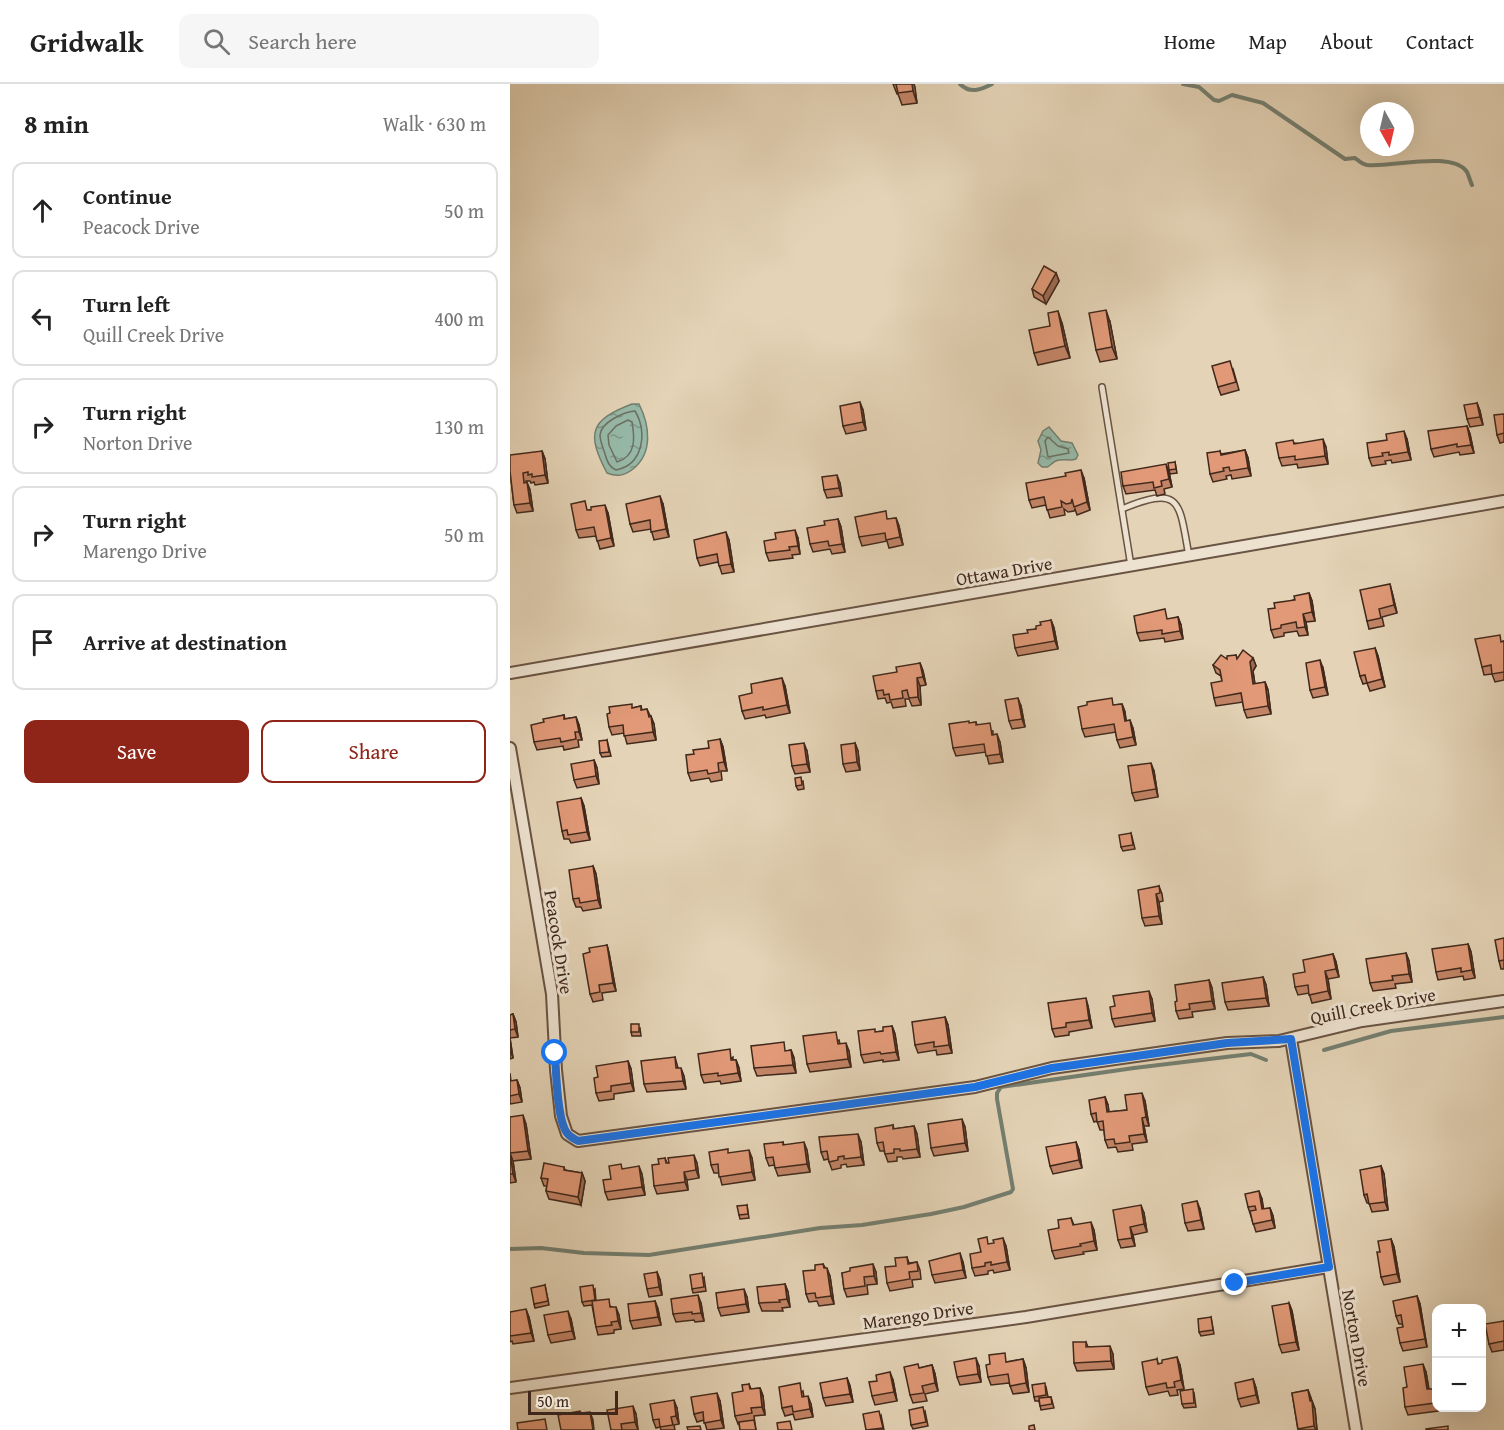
<!DOCTYPE html>
<meta charset="utf-8">
<style>
body{margin:0;font-family:"Gentium Book Plus",serif;background:#f6f6f6;color:#222}
.controls{position:absolute;right:18px;bottom:18px;display:grid;overflow:hidden;border-radius:12px;box-shadow:0 6px 24px #0002}
.controls button{width:54px;height:54px;display:grid;place-items:center;padding:0;border:0;border-bottom:2px solid #e0e0e0;background:#fff;color:#222;font:30px sans-serif}
.compass{position:absolute;left:850px;top:18px;width:54px;height:54px;border-radius:50%;background:#fff;box-shadow:0 6px 24px #0002;rotate:172deg}
.scale{position:absolute;left:18px;bottom:15px;width:90px;box-sizing:border-box;padding-left:6px;border:3px solid #40281b;border-top:0;font-size:16px;line-height:21px;white-space:nowrap;color:#40281b;-webkit-text-stroke:4px #ede2d0;paint-order:stroke}
.stop{position:absolute;width:18px;height:18px;margin:-14px;border:4px solid #1a73e8;border-radius:50%;background:#fff}
.stop.end{background:#1a73e8;border-color:#fff;box-shadow:0 2px 6px #0008}
.list{margin:0;padding:0;list-style:none}
h2{display:flex;justify-content:space-between;align-items:center;height:78px;margin:0;padding:0 24px;font-size:26px}
h2 small{font-size:20px;font-weight:400;color:#767676}
.list li{display:grid;grid-template-columns:39px 1fr auto;gap:18px;align-items:center;box-sizing:border-box;height:96px;margin:0 12px 12px;padding:0 12px;border:2px solid #e0e0e0;border-radius:12px}
.list b{display:block;font-size:22px;white-space:nowrap}
.list p{margin:0;font-size:20px;white-space:nowrap;color:#767676}
.list em{font-size:20px;font-style:normal;color:#767676}
.actions{display:flex;gap:12px;padding:18px 24px}
.actions a{flex:1;padding:14px 0;border:2px solid #8f2418;border-radius:12px;text-align:center;font-size:21px;color:#8f2418}
.actions .main{background:#8f2418;color:#fff}
.icon{flex:none;width:33px;height:33px;fill:none;stroke:currentColor;stroke-width:2;stroke-linecap:round;stroke-linejoin:round}
.map{position:relative;flex:none;width:994px;height:1346px;overflow:hidden}
header{display:flex;align-items:center;gap:36px;box-sizing:border-box;height:84px;padding:0 30px;background:#fff;border-bottom:2px solid #e0e0e0}
header strong{font-size:28px}
nav{display:flex;gap:33px;margin-inline-start:auto;font-size:21px}
.search{width:420px;height:54px;background:#f6f6f6;display:flex;align-items:center;gap:15px;box-sizing:border-box;padding:0 21px;border-radius:12px;color:#767676;font-size:22px}
main{display:flex}
aside{flex:1;background:#fff}
.map>svg:first-child{display:block}
</style>
<header>
<strong>Gridwalk</strong>
<div class="search"><svg class="icon" aria-label="search" viewBox="0 0 24 24"><circle cx="10" cy="10" r="6"/><path d="M15 15l6 6"/></svg>Search here</div>
<nav><a>Home</a><a>Map</a><a>About</a><a>Contact</a></nav>
</header>
<main>
<aside>
<h2>8 min<small>Walk · 630 m</small></h2>
<ul class="list">
<li><svg class="icon" aria-label="ahead" viewBox="0 0 24 24"><path d="M12 20V5M6 11l6-6 6 6"/></svg><div><b>Continue</b><p>Peacock Drive</p></div><em>50 m</em></li>
<li><svg class="icon" aria-label="left" viewBox="0 0 24 24"><path d="M17 20v-9H6M10 6l-5 5 5 5"/></svg><div><b>Turn left</b><p>Quill Creek Drive</p></div><em>400 m</em></li>
<li><svg class="icon" aria-label="right" viewBox="0 0 24 24"><path d="M7 20v-9h11M14 6l5 5-5 5"/></svg><div><b>Turn right</b><p>Norton Drive</p></div><em>130 m</em></li>
<li><svg class="icon" aria-label="right" viewBox="0 0 24 24"><path d="M7 20v-9h11M14 6l5 5-5 5"/></svg><div><b>Turn right</b><p>Marengo Drive</p></div><em>50 m</em></li>
<li><svg class="icon" aria-label="arrive" viewBox="0 0 24 24"><path d="M6 21V4h12l-3 4 3 4H6"/></svg><div><b>Arrive at destination</b></div></li>
</ul>
<div class="actions"><a class="main">Save</a><a>Share</a></div>
</aside>
<div class="map">
<svg width="994" height="1346" viewBox="0 0 994 1346">
<defs>
<pattern id="water-ripples" width="26" height="14" patternUnits="userSpaceOnUse" patternTransform="scale(1.5)"><rect width="26" height="14" fill="#97b9a8"/><path d="M2 4q2-2 4 0t4 0M15 11q2-2 4 0t4 0" fill="none" stroke="#7d9688"/></pattern>
</defs>
<rect width="100%" height="100%" fill="#e4d3b6"/>
<filter id="stains"><feTurbulence type="fractalNoise" baseFrequency=".00333" numOctaves="4"/><feColorMatrix values="0 0 0 0 .2 0 0 0 0 .09 0 0 0 0 .02 0 0 0 .5 -.17"/></filter>
<radialGradient id="worn" r=".72"><stop offset=".6" stop-color="#630" stop-opacity="0"/><stop offset="1" stop-color="#630" stop-opacity=".3"/></radialGradient>
<!-- water -->
<g fill="url(#water-ripples)" stroke="#747f70" stroke-width="1.5">
<path d="M122 320H129C140 342 143 369 123 385 114 392 107 393 97 389 76 349 80 336 122 320Z"/>
<path d="M539 343 551 357 562 359 568 371 566 375C559 378 551 373 544 378 542 379 540 382 537 383H532L528 379 531 366 528 357 533 347Z"/>
</g>
<g fill="none" stroke-linecap="round" stroke-linejoin="round">
<!-- shore -->
<g stroke="#6c7062" stroke-width="1.5">
<path d="M125 327C138 348 133 381 106 386 99 383 97 377 95 370 93 364 90 357 90 351 91 338 114 328 125 327Z"/>
<path d="M118 336 122 338C125 355 126 372 107 378L99 361 98 351 106 342Z"/>
<path d="M538 353 548 362 558 365 559 369 538 373 535 357Z"/>
</g>
<!-- stream -->
<g stroke="#747f70" stroke-width="4">
<path d="M450 0C460 10 471 6 482 0"/>
<path d="M673 0 689 3 704 16 709 17 722 11 753 19 835 75 845 74C849 77 852 80 857 81 881 84 942 66 957 88 959 92 960 97 962 101"/>
<path d="M814 966 881 947 994 933"/>
<path d="M0 1165 31 1164 74 1169 139 1171 310 1144 352 1141 421 1130 454 1123 501 1108 503 1105 487 1015V1009L491 1003 624 984 741 970 756 976"/>
</g>
<!-- lane casing -->
<g stroke="#695342" stroke-width="8">
<g id="lane">
<path d="M592 303 621 482"/>
<path d="M612 425C672 400 669 418 679 472"/>
</g>
</g>
<!-- street casing -->
<g stroke="#695342" stroke-width="14">
<g id="street">
<path d="M0 589 994 417"/>
<path d="M0 664 42 910 46 986 51 1032 57 1050 68 1057 465 1003 542 984 717 959 769 957 852 937 994 917"/>
<path d="M781 955 846 1346"/>
<path d="M0 1304 516 1233 818 1183"/>
</g>
</g>
<!-- lane -->
<use href="#lane" stroke="#ede2d0" stroke-width="5"/>
<!-- street -->
<use href="#street" stroke="#ede2d0" stroke-width="10"/>
</g>
<!-- wall -->
<g fill="#c28466" stroke="#40281b" stroke-width="1.5">
<path d="M383 0H404L407 19 392 21 388 10H387Z"/>
<path d="M546 189 549 197 536 220 524 213 522 205Z"/>
<path d="M600 238 607 275 590 278 586 266Z"/>
<path d="M552 239 560 274 528 281 524 269 540 242Z"/>
<path d="M723 285 729 306 711 311 708 303Z"/>
<path d="M967 319 970 327 973 341 960 343 957 335Z"/>
<path d="M353 326 356 346 336 350 333 342Z"/>
<path d="M994 330V358L990 359 987 351Z"/>
<path d="M957 342 960 350 964 369 950 371 949 368 924 373 921 365Z"/>
<path d="M897 355 901 376 882 379 881 376 875 377 876 380 862 382 859 374 877 356Z"/>
<path d="M784 359 816 363 818 380 788 384 787 380 772 382 769 374Z"/>
<path d="M735 366 738 374 741 392 722 395 721 391 716 392 717 395 703 398 700 390 710 367 711 370Z"/>
<path d="M32 367 35 375 38 399 25 401 24 398 21 399 20 397H16L20 406 23 427 7 429 4 421 0 387Z"/>
<path d="M665 378 667 389 660 390 659 386Z"/>
<path d="M659 388 662 403 654 405 655 410 647 412 645 406 616 410 613 402Z"/>
<path d="M574 394 580 426 567 431 565 425 564 427 558 428 554 425 555 431 540 434 536 421 522 424 519 416Z"/>
<path d="M330 399 332 412 317 414 314 406Z"/>
<path d="M153 420 159 453 144 456 141 445 123 448 120 440Z"/>
<path d="M78 426 98 429 104 462 90 465 86 452 69 454 66 446Z"/>
<path d="M386 434 389 442 393 461 379 464 377 457 352 462 349 453 379 435Z"/>
<path d="M328 435 331 443 335 468 322 470 320 465 303 468 300 460 315 441Z"/>
<path d="M288 454 290 470 282 471 283 474 259 477 256 469Z"/>
<path d="M219 456 224 488 212 490 208 478 190 482 187 474Z"/>
<path d="M882 508 887 529 872 533 874 542 859 545 857 537Z"/>
<path d="M799 509 802 517 805 537 796 538 798 551 789 552 787 547 774 549V552L764 554 761 546 765 524Z"/>
<path d="M668 533 671 541 673 555 655 558 654 554 630 557 627 549Z"/>
<path d="M541 536 544 544 548 565 508 572 505 564 518 549Z"/>
<path d="M993 557H994V596L985 598 982 590 974 591 972 583Z"/>
<path d="M865 564 868 572 875 603 860 607 857 599 853 600 850 592Z"/>
<path d="M726 571 727 574H743L746 582 743 587 745 600 755 598 758 606 761 630 737 634 734 626 733 618 706 622 704 614 712 597 711 592 706 589 703 581Z"/>
<path d="M410 579 413 587 416 601 410 602 411 621 402 622 399 615H395L396 622 383 624 381 618 377 619 375 614 368 615 366 607 387 588Z"/>
<path d="M813 584 818 611 803 614 800 606Z"/>
<path d="M275 602 280 629 256 634 255 631 235 635 232 627Z"/>
<path d="M612 620 615 628 616 636 623 644 626 661 610 664 607 656 606 648 575 653 572 645 604 621Z"/>
<path d="M131 622 132 626 137 625 144 640 146 656 117 660 114 649 102 651 99 643 123 624Z"/>
<path d="M511 622 515 643 502 645 499 637Z"/>
<path d="M54 631 55 635 66 633 69 641 72 656H68L69 663 54 666 53 662 27 666 24 658 34 638Z"/>
<path d="M466 638 467 641 483 647V650L490 658 493 678 479 680 476 668 446 672 443 664 460 639Z"/>
<path d="M210 655 213 663 217 687H211L212 696 201 698 199 694 181 697 178 689 184 670 199 664Z"/>
<path d="M97 656 101 672 92 673 90 669Z"/>
<path d="M345 659 348 667 350 686 336 688 333 680Z"/>
<path d="M297 667 300 688 285 690 282 682Z"/>
<path d="M84 676 87 684 89 700 67 704 64 696Z"/>
<path d="M644 687 648 713 625 717 622 709Z"/>
<path d="M293 697 294 705 288 706 286 702Z"/>
<path d="M71 714 74 722 80 756 61 759 59 755H54L52 747Z"/>
<path d="M621 749 625 765 613 767 611 763Z"/>
<path d="M83 782 86 790 91 824 73 827 71 823H66L63 815Z"/>
<path d="M649 802 652 810 653 817 649 818 652 840 635 842 632 834Z"/>
<path d="M994 854V885H991L989 877Z"/>
<path d="M958 860 961 868 965 894 954 896 953 892 928 896 926 888Z"/>
<path d="M97 861 99 869 106 907 92 909 93 916 83 918 80 910V868Z"/>
<path d="M896 869 899 877 902 898 885 900 886 904 863 907 860 899Z"/>
<path d="M823 870 826 878 829 893 818 895 821 915 802 919 799 909 788 911 785 903 795 888Z"/>
<path d="M753 893 756 901 759 922 718 926 715 918Z"/>
<path d="M699 896 702 904 705 925 682 928 683 933 669 935 666 927 667 917Z"/>
<path d="M642 915 645 937 605 943 602 935 605 922Z"/>
<path d="M578 922 582 944 559 948V951L545 953 542 945Z"/>
<path d="M3 930 6 938 8 953 0 954 3 974 0 975V931Z"/>
<path d="M435 933 438 941 442 969 427 971 426 966 408 969 405 961Z"/>
<path d="M382 942 385 950 389 976 373 978V976L354 979 351 971 366 948 373 947Z"/>
<path d="M130 944 131 952H122L121 948Z"/>
<path d="M329 956 330 960 339 967 341 983 300 988 297 980Z"/>
<path d="M281 966 284 974 286 989 247 992 244 984 277 967Z"/>
<path d="M165 973 168 984 174 992 176 1005 137 1008 134 1000Z"/>
<path d="M223 973V976H226L229 984 231 997 211 1000 210 997 194 999 191 991Z"/>
<path d="M118 977 121 985 124 1007 104 1010V1015L89 1017 86 1009 88 993Z"/>
<path d="M0 989 1 997 7 996 10 1004 12 1018 0 1020Z"/>
<path d="M595 1013 598 1021 599 1028 617 1026 635 1017 639 1042H634L637 1058 622 1060 623 1066 608 1068 606 1063 598 1064 595 1056 594 1046H590L587 1037 584 1038 581 1030Z"/>
<path d="M0 1033 16 1040 21 1075 3 1077 6 1098 0 1099Z"/>
<path d="M383 1041 384 1045 404 1042 407 1050 410 1073 393 1075 392 1073H387V1077L378 1078 374 1067H370L367 1059Z"/>
<path d="M455 1043 458 1067 424 1072 421 1064Z"/>
<path d="M273 1058 274 1061 297 1066 300 1088 268 1092 264 1081 259 1082 256 1074Z"/>
<path d="M351 1058 354 1081 337 1083 336 1080 331 1081V1084L322 1086 318 1075 314 1076 311 1068Z"/>
<path d="M566 1058 569 1066 572 1084 543 1090 540 1082Z"/>
<path d="M219 1069 242 1074 245 1096 212 1101 209 1089H204L201 1081Z"/>
<path d="M155 1074 157 1079H187L189 1094 177 1096 178 1106 147 1110 144 1102 149 1080Z"/>
<path d="M871 1082 874 1090 878 1126 862 1128 859 1119H857L854 1111Z"/>
<path d="M54 1083 55 1086 72 1089 75 1097 71 1121 39 1115 36 1107 37 1102H34L31 1094Z"/>
<path d="M112 1085 132 1090 135 1111 98 1116 95 1108 101 1095Z"/>
<path d="M752 1115 753 1125 760 1124 763 1132 765 1144 746 1148 738 1123Z"/>
<path d="M237 1121 239 1134 230 1135 229 1131Z"/>
<path d="M690 1125 694 1145 678 1147 675 1139Z"/>
<path d="M634 1129 637 1148 623 1151 625 1162 611 1164 608 1156Z"/>
<path d="M561 1134 564 1141 584 1146 587 1166 573 1168 574 1170 545 1175 542 1167 549 1144Z"/>
<path d="M881 1155 884 1163 890 1198 874 1201 871 1193 870 1168Z"/>
<path d="M479 1160 496 1162 500 1186 484 1189 483 1186 478 1187V1190L465 1192 462 1184 471 1168Z"/>
<path d="M397 1173 399 1179 407 1178 410 1186 411 1195 402 1196 403 1203 380 1207 377 1199 386 1182Z"/>
<path d="M453 1178 456 1194 425 1199 422 1191Z"/>
<path d="M313 1180 320 1192 324 1220 309 1222 307 1217 299 1218 296 1210 305 1186Z"/>
<path d="M147 1188 150 1196 152 1211 139 1213 137 1205Z"/>
<path d="M366 1188 367 1200 357 1201 358 1210 337 1213 334 1205 332 1189Z"/>
<path d="M194 1193 196 1207 183 1209 182 1205Z"/>
<path d="M275 1200 278 1208 280 1223 272 1224 273 1227H252L249 1219Z"/>
<path d="M35 1201 39 1221 25 1224 24 1220Z"/>
<path d="M85 1205 86 1217 102 1223 109 1231 111 1245 104 1246V1249L88 1251 86 1243 82 1221 74 1222 72 1218Z"/>
<path d="M907 1212 910 1220 917 1263 893 1267 890 1259 893 1243 892 1240H889L886 1232Z"/>
<path d="M237 1213 239 1228 211 1232 208 1224Z"/>
<path d="M145 1217 148 1225 151 1241 123 1245 120 1237Z"/>
<path d="M191 1219 194 1237 185 1238 184 1236 166 1238 163 1230Z"/>
<path d="M779 1219 782 1227 789 1266 772 1269 769 1261Z"/>
<path d="M0 1228 19 1233 24 1257 3 1260 2 1257 0 1258Z"/>
<path d="M701 1233 704 1250 691 1252 689 1248Z"/>
<path d="M61 1235 65 1255 41 1259 38 1251Z"/>
<path d="M994 1237V1266L982 1268 979 1260Z"/>
<path d="M576 1258 578 1263 603 1270 604 1285 567 1287 564 1279Z"/>
<path d="M513 1275 516 1284 519 1308 503 1310 499 1299 481 1301 478 1293 498 1278Z"/>
<path d="M647 1275 648 1280 670 1281 674 1305 667 1306 668 1311 660 1312 658 1307 639 1311 636 1303Z"/>
<path d="M422 1281 425 1290 428 1307 415 1310 417 1317 403 1319 400 1311 410 1284Z"/>
<path d="M469 1282 471 1298 450 1301 447 1293Z"/>
<path d="M916 1288 919 1305 926 1313 927 1323H928V1327L898 1331 895 1323 897 1303Z"/>
<path d="M337 1294 340 1302 343 1318 316 1322 313 1314Z"/>
<path d="M743 1295 746 1304 749 1319 731 1323 728 1315Z"/>
<path d="M383 1296 387 1317 365 1321 362 1312Z"/>
<path d="M239 1300 241 1305 250 1304 253 1312 255 1331 244 1332 246 1346H230L229 1339 228 1340 225 1332 233 1307Z"/>
<path d="M536 1303 538 1313H541L544 1324 531 1326 529 1317H525L524 1313Z"/>
<path d="M798 1306 805 1325 807 1346H788L782 1309Z"/>
<path d="M293 1307 294 1313 301 1320 303 1333 285 1336 283 1330 275 1332 272 1324Z"/>
<path d="M684 1309 686 1323 674 1324 672 1320Z"/>
<path d="M210 1317 214 1344 197 1346 194 1336 187 1338 184 1330Z"/>
<path d="M167 1324 169 1340 164 1341 165 1346H151L150 1343 146 1344 143 1336Z"/>
<path d="M415 1327 418 1342 403 1345 401 1341Z"/>
<path d="M126 1330 128 1346H101Z"/>
<path d="M371 1331 374 1346H356Z"/>
</g>
<!-- shaded-wall -->
<g fill="#9e6b53" stroke="#40281b" stroke-width="1.5">
<path d="M402 0H404L405 3 407 19 403 7Z"/>
<path d="M546 189 549 197 536 220 533 212Z"/>
<path d="M596 226 600 238 607 275 602 263Z"/>
<path d="M548 227 552 239 560 274 555 262Z"/>
<path d="M350 318 353 326 356 346 353 338Z"/>
<path d="M967 319 970 327 973 341 970 333Z"/>
<path d="M957 342 960 350 964 369 961 361Z"/>
<path d="M894 347 897 355 901 376 898 368Z"/>
<path d="M813 355 816 363 818 380 815 372Z"/>
<path d="M735 366 738 374 741 392 738 384Z"/>
<path d="M32 367 35 375 38 399 35 391Z"/>
<path d="M656 380 659 388 662 403 659 395Z"/>
<path d="M571 386 574 394 580 426 577 418Z"/>
<path d="M327 391 330 399 332 412 329 404Z"/>
<path d="M17 398 20 406 23 427 20 419Z"/>
<path d="M150 412 153 420 159 453 156 445Z"/>
<path d="M95 421 98 429 104 462 101 454Z"/>
<path d="M386 434 389 442 393 461 390 453Z"/>
<path d="M328 435 331 443 335 468 332 460Z"/>
<path d="M285 446 288 454 290 470 288 462Z"/>
<path d="M216 448 219 456 224 488 221 480Z"/>
<path d="M880 500 882 508 887 529 884 521Z"/>
<path d="M799 509 802 517 805 537 802 528Z"/>
<path d="M793 530 796 538 798 551 795 543Z"/>
<path d="M668 533 671 541 673 555 670 547Z"/>
<path d="M541 536 544 544 548 565 545 557Z"/>
<path d="M865 564 868 572 875 603 872 595Z"/>
<path d="M743 574 746 582 743 587 746 608 743 600 740 578Z"/>
<path d="M810 576 813 584 818 611 815 603Z"/>
<path d="M410 579 413 587 416 601 413 593Z"/>
<path d="M272 594 275 602 280 629 277 621Z"/>
<path d="M407 594 410 602 411 621 408 613Z"/>
<path d="M755 598 758 606 761 630 758 622Z"/>
<path d="M508 614 511 622 515 643 512 635Z"/>
<path d="M612 620 615 628 617 645 615 637Z"/>
<path d="M141 632 144 640 146 656 143 648Z"/>
<path d="M66 633 69 641 72 656 69 648Z"/>
<path d="M620 636 623 644 626 661 623 653Z"/>
<path d="M487 650 490 658 493 678 490 670Z"/>
<path d="M210 655 213 663 217 687 214 678Z"/>
<path d="M294 659 297 667 300 688 297 680Z"/>
<path d="M345 659 348 667 350 686 347 678Z"/>
<path d="M84 676 87 684 89 700 86 692Z"/>
<path d="M641 679 644 687 648 713 646 705Z"/>
<path d="M71 714 74 722 80 756 77 748Z"/>
<path d="M83 782 86 790 91 824 88 816Z"/>
<path d="M646 810 649 818 652 840 649 832Z"/>
<path d="M958 860 961 868 965 894 962 886Z"/>
<path d="M97 861 99 869 106 907 103 899Z"/>
<path d="M896 869 899 877 902 898 899 890Z"/>
<path d="M823 870 826 878 829 893 826 885Z"/>
<path d="M815 887 818 895 821 915 818 907Z"/>
<path d="M753 893 756 901 759 922 756 914Z"/>
<path d="M699 896 702 904 705 925 702 917Z"/>
<path d="M639 907 642 915 645 937 642 929Z"/>
<path d="M576 914 578 922 582 944 579 936Z"/>
<path d="M3 930 6 938 8 953 5 945Z"/>
<path d="M435 933 438 941 442 969 439 961Z"/>
<path d="M382 942 385 950 389 976 386 968Z"/>
<path d="M0 954 3 974 0 966Z"/>
<path d="M336 959 339 967 341 983 338 975Z"/>
<path d="M281 966 284 974 286 989 283 981Z"/>
<path d="M226 976 229 984 231 997 228 989Z"/>
<path d="M118 977 121 985 124 1007 121 999Z"/>
<path d="M171 984 174 992 176 1005 173 997Z"/>
<path d="M7 996 10 1004 12 1018 9 1010Z"/>
<path d="M632 1009 635 1017 639 1042 636 1033Z"/>
<path d="M595 1013 598 1021 600 1036 597 1028Z"/>
<path d="M13 1031 16 1040 21 1075 18 1067Z"/>
<path d="M632 1034 634 1042 637 1058 634 1050Z"/>
<path d="M452 1035 455 1043 458 1067 455 1059Z"/>
<path d="M404 1042 407 1050 410 1073 407 1065Z"/>
<path d="M348 1050 351 1058 354 1081 351 1073Z"/>
<path d="M294 1058 297 1066 300 1088 297 1080Z"/>
<path d="M566 1058 569 1066 572 1084 569 1076Z"/>
<path d="M239 1066 242 1074 245 1096 242 1088Z"/>
<path d="M0 1069 3 1077 6 1098 3 1090Z"/>
<path d="M184 1071 187 1079 189 1094 186 1086Z"/>
<path d="M129 1082 132 1090 135 1111 132 1103Z"/>
<path d="M871 1082 874 1090 878 1126 875 1118Z"/>
<path d="M174 1088 177 1096 178 1106 175 1098Z"/>
<path d="M72 1089 75 1097 71 1121 68 1113Z"/>
<path d="M749 1107 752 1115 755 1133 752 1125Z"/>
<path d="M687 1117 690 1125 694 1145 691 1136Z"/>
<path d="M631 1121 634 1129 637 1148 634 1140Z"/>
<path d="M760 1124 763 1132 765 1144 762 1136Z"/>
<path d="M581 1138 584 1146 587 1166 584 1157Z"/>
<path d="M620 1143 623 1151 625 1162 622 1154Z"/>
<path d="M493 1154 496 1162 500 1186 497 1178Z"/>
<path d="M881 1155 884 1163 890 1198 887 1190Z"/>
<path d="M450 1169 453 1178 456 1194 453 1186Z"/>
<path d="M363 1180 366 1188 367 1200 364 1192Z"/>
<path d="M317 1184 320 1192 324 1220 321 1212Z"/>
<path d="M147 1188 150 1196 152 1211 149 1203Z"/>
<path d="M275 1200 278 1208 280 1223 277 1215Z"/>
<path d="M234 1205 237 1213 239 1228 236 1220Z"/>
<path d="M188 1211 191 1219 194 1237 191 1229Z"/>
<path d="M907 1212 910 1220 917 1263 915 1255Z"/>
<path d="M145 1217 148 1225 151 1241 148 1233Z"/>
<path d="M779 1219 782 1227 789 1266 786 1258Z"/>
<path d="M106 1223 109 1231 111 1245 108 1237Z"/>
<path d="M16 1225 19 1233 24 1257 21 1249Z"/>
<path d="M58 1227 61 1235 65 1255 62 1247Z"/>
<path d="M600 1262 603 1270 604 1285 601 1277Z"/>
<path d="M667 1273 670 1281 674 1305 671 1296Z"/>
<path d="M466 1274 469 1282 471 1298 468 1290Z"/>
<path d="M513 1275 516 1284 519 1308 516 1299Z"/>
<path d="M913 1280 916 1288 920 1313 917 1305Z"/>
<path d="M422 1281 425 1290 428 1307 425 1299Z"/>
<path d="M380 1288 383 1296 387 1317 384 1308Z"/>
<path d="M337 1294 340 1302 343 1318 340 1310Z"/>
<path d="M743 1295 746 1304 749 1319 746 1311Z"/>
<path d="M250 1304 253 1312 255 1331 252 1323Z"/>
<path d="M923 1305 926 1313 927 1323 925 1319Z"/>
<path d="M798 1306 801 1314 803 1324 802 1317 805 1325 807 1346H806L804 1342Z"/>
<path d="M207 1309 210 1317 214 1344 211 1336Z"/>
<path d="M298 1312 301 1320 303 1333 300 1325Z"/>
<path d="M164 1316 167 1324 169 1340 166 1332Z"/>
<path d="M123 1322 126 1330 128 1346 125 1338Z"/>
<path d="M80 1328 83 1336 84 1346H83Z"/>
</g>
<!-- building -->
<g fill="#e19977" stroke="#40281b" stroke-width="1.5">
<path d="M386 0H402L403 7 388 9Z"/>
<path d="M534 182 546 189 533 212 522 205Z"/>
<path d="M596 226 602 263 586 266 579 229Z"/>
<path d="M548 227 555 262 524 269 519 246 540 242 538 229Z"/>
<path d="M720 277 726 298 708 303 702 282Z"/>
<path d="M350 318 353 338 333 342 330 322Z"/>
<path d="M967 319 970 333 957 335 954 321Z"/>
<path d="M994 330V349L987 351 984 331Z"/>
<path d="M957 342 961 361 947 363V360L921 365 918 347Z"/>
<path d="M894 347 898 368 879 371V368L872 369 873 372 859 374 857 359 877 356 876 350Z"/>
<path d="M813 355 815 372 785 376V372L769 374 766 359 783 356 784 360Z"/>
<path d="M735 366 738 384 720 387 719 383 713 384 714 387 700 390 697 369 710 367 711 371Z"/>
<path d="M32 367 35 391 22 393V390L18 391V388L13 389 14 399 17 398 20 419 4 421 0 387V371Z"/>
<path d="M665 378 666 385 659 386 658 379Z"/>
<path d="M656 380 659 395 651 397 652 402 644 404 643 398 613 402 611 388Z"/>
<path d="M571 386 577 418 564 423 562 415 561 419 556 420 551 417 552 423 537 426 534 413 519 416 516 399 556 392 555 389Z"/>
<path d="M327 391 329 404 314 406 312 393Z"/>
<path d="M150 412 156 445 141 448 140 436 120 440 116 420Z"/>
<path d="M75 417 77 426H81V423L95 421 101 454 87 457 84 443 66 446 61 420Z"/>
<path d="M376 427 377 435 386 434 390 453 376 456 375 449 349 453 345 433Z"/>
<path d="M328 435 332 460 319 462 318 457 300 460 297 444 315 441 314 437Z"/>
<path d="M285 446 288 462 279 463 280 466 256 469 254 457 266 455 265 449Z"/>
<path d="M216 448 221 480 209 482 207 470 187 474 184 456Z"/>
<path d="M880 500 884 521 869 525 871 534 857 537 850 506Z"/>
<path d="M799 509 802 528 793 530 795 543 787 544 786 538 771 541V544L761 546 758 525 765 524 764 519 785 516 784 512Z"/>
<path d="M655 525 657 535 668 533 670 547 652 550V546L627 549 624 532Z"/>
<path d="M541 536 545 557 505 564 503 551 518 549 517 546 526 545V542L531 541 530 538Z"/>
<path d="M990 551 991 558 994 557V588L982 590 981 581 972 583 965 555Z"/>
<path d="M865 564 872 595 857 599 855 591 850 592 844 568Z"/>
<path d="M733 566 743 574 740 578 743 600 755 598 758 622 734 626 731 609 704 614 701 599 712 597 710 586 703 581 711 571 717 575V572L726 571 727 575Z"/>
<path d="M810 576 815 603 800 606 796 579Z"/>
<path d="M410 579 413 593 407 594 408 613 399 614 397 606 392 607 393 614 380 616 379 610 374 611 373 606 366 607 363 592 387 588 386 583Z"/>
<path d="M272 594 277 621 253 626V623L232 627 229 612 242 609 241 600Z"/>
<path d="M508 614 512 635 499 637 495 616Z"/>
<path d="M602 614 603 621 612 620 615 637 620 636 623 653 607 656 604 640 572 645 568 623 577 621V618Z"/>
<path d="M122 620V624L131 622V626L137 625 139 633 141 632 143 648 114 652 113 641 99 643 97 630 100 629 99 623Z"/>
<path d="M54 631V635L66 633 69 648H65L66 655 51 658 50 654 24 658 21 641 34 638 33 635Z"/>
<path d="M459 637V639L466 638V641L480 639 482 651 487 650 490 670 476 672 474 660 443 664 439 640Z"/>
<path d="M210 655 214 678 208 679 209 688 198 690 197 686 178 689 176 671 184 670 183 666 199 664 198 657Z"/>
<path d="M97 656 99 668 90 669 89 657Z"/>
<path d="M294 659 297 680 282 682 279 661Z"/>
<path d="M345 659 347 678 333 680 331 661Z"/>
<path d="M84 676 86 692 64 696 61 680Z"/>
<path d="M641 679 646 705 622 709 618 682Z"/>
<path d="M291 693 292 701 286 702 285 694Z"/>
<path d="M71 714 77 748 58 751 57 746 52 747 47 718Z"/>
<path d="M621 749 623 761 611 763 609 751Z"/>
<path d="M83 782 88 816 70 819 69 814 63 815 59 786Z"/>
<path d="M649 802 650 809 646 810 649 832 632 834 628 806Z"/>
<path d="M994 854V876L989 877 985 856Z"/>
<path d="M958 860 962 886 951 888V884L926 888 922 865Z"/>
<path d="M97 861 103 899 89 901 90 908 80 910 73 870 80 868 79 864Z"/>
<path d="M896 869 899 890 882 892 883 896 860 899 856 875Z"/>
<path d="M823 870 826 885 815 887 818 907 799 911 798 901 785 903 783 890 795 888 793 876Z"/>
<path d="M753 893 756 914 715 918 712 899Z"/>
<path d="M699 896 702 917 679 920 680 925 666 927 665 918 667 917 665 901Z"/>
<path d="M639 907 642 929 602 935 600 923 605 922 603 912Z"/>
<path d="M576 914 579 936 556 939V943L542 945 538 919Z"/>
<path d="M3 930 5 945 0 946V931Z"/>
<path d="M435 933 439 961 424 963V958L405 961 402 938Z"/>
<rect x="121" y="940" width="8" height="8"/>
<path d="M382 942 386 968 371 970 370 968 351 971 348 947 365 945V948L373 947V943Z"/>
<path d="M326 948 328 960 336 959 338 975 297 980 293 952Z"/>
<path d="M274 958 275 967 281 966 283 981 244 984 241 962Z"/>
<path d="M220 965 221 976H226L228 989 208 992V989L191 991 188 970Z"/>
<path d="M165 973 166 984H171L173 997 134 1000 131 977Z"/>
<path d="M118 977 121 999 101 1002V1007L86 1009 84 994 88 993 86 982Z"/>
<path d="M7 996 9 1010 0 1012V997Z"/>
<path d="M632 1009 636 1033 632 1034 634 1050 619 1052 620 1058 605 1060 604 1055 595 1056 593 1037 587 1038 586 1029 581 1030 579 1016 595 1013 597 1028 617 1026 615 1011Z"/>
<path d="M13 1031 18 1067 0 1069 3 1090H0V1033Z"/>
<path d="M452 1035 455 1059 421 1064 418 1040Z"/>
<path d="M383 1041V1045L404 1042 407 1065 390 1067V1065H384V1069L375 1070 373 1058 367 1059 365 1044Z"/>
<path d="M348 1050 351 1073 334 1075V1072L328 1073V1076L319 1078 317 1067 311 1068 309 1053Z"/>
<path d="M273 1058V1061L294 1058 297 1080 265 1084 263 1073 256 1074 254 1060Z"/>
<path d="M566 1058 569 1076 540 1082 536 1063Z"/>
<path d="M218 1065V1069L239 1066 242 1088 209 1093 208 1080 201 1081 199 1068Z"/>
<path d="M184 1071 186 1086 174 1088 175 1098 144 1102 142 1081 149 1080 148 1075 155 1074 156 1079H159L158 1074Z"/>
<path d="M34 1079 54 1083V1086L72 1089 68 1113 36 1107 38 1095 31 1094Z"/>
<path d="M111 1080 112 1085 129 1082 132 1103 95 1108 93 1096 101 1095 99 1082Z"/>
<path d="M871 1082 875 1118 859 1120 857 1110 854 1111 850 1086Z"/>
<path d="M749 1107 752 1125 760 1124 762 1136 743 1140 740 1127 746 1126 745 1122 738 1123 735 1110Z"/>
<path d="M687 1117 691 1136 675 1139 672 1120Z"/>
<path d="M237 1121 238 1130 229 1131 227 1122Z"/>
<path d="M631 1121 634 1140 620 1143 622 1154 608 1156 603 1126Z"/>
<path d="M561 1134 563 1141 581 1138 584 1157 570 1160 571 1162 542 1167 538 1146 549 1144 548 1136Z"/>
<path d="M477 1153 478 1160 484 1159 483 1156 493 1154 497 1178 481 1181V1178L475 1179V1182L462 1184 460 1170 471 1168 468 1155Z"/>
<path d="M881 1155 887 1190 871 1193 867 1168H870L868 1157Z"/>
<path d="M450 1169 453 1186 422 1191 419 1177Z"/>
<path d="M397 1173 398 1180 407 1178 408 1187 399 1188 400 1195 377 1199 375 1183 386 1182 385 1174Z"/>
<path d="M313 1180 314 1184H317L321 1212 306 1214 305 1209 296 1210 293 1187 305 1186V1181Z"/>
<path d="M363 1180 364 1192 354 1193 355 1202 334 1205 332 1189 340 1187V1184Z"/>
<path d="M147 1188 149 1203 137 1205 134 1190Z"/>
<path d="M192 1189 194 1203 182 1205 180 1191Z"/>
<path d="M275 1200 277 1215 269 1216 270 1218 249 1219 247 1203Z"/>
<path d="M35 1201 38 1217 24 1220 21 1204Z"/>
<path d="M83 1201 85 1216 72 1218 70 1203Z"/>
<path d="M234 1205 236 1220 208 1224 206 1209Z"/>
<path d="M188 1211 191 1229 182 1230V1228L163 1230 161 1215Z"/>
<path d="M907 1212 915 1255 890 1259 887 1244 893 1243 891 1231 886 1232 883 1217Z"/>
<path d="M99 1215 100 1223H106L108 1237 101 1238 102 1241 86 1243 82 1217Z"/>
<path d="M145 1217 148 1233 120 1237 118 1220Z"/>
<path d="M779 1219 786 1258 769 1261 762 1222Z"/>
<path d="M16 1225 21 1249 0 1252V1228Z"/>
<path d="M58 1227 62 1247 38 1251 34 1231Z"/>
<path d="M701 1233 703 1246 689 1248 688 1235Z"/>
<path d="M994 1237V1257L979 1260 975 1240Z"/>
<path d="M563 1258H576V1263L600 1262 601 1277 564 1279Z"/>
<path d="M495 1269 496 1278 513 1275 516 1299 500 1302 498 1290 478 1293 476 1281 480 1280 479 1271Z"/>
<path d="M667 1273 671 1296 664 1298 665 1303 657 1304 656 1299 636 1303 632 1278 647 1275 648 1280 652 1279V1276Z"/>
<path d="M466 1274 468 1290 447 1293 444 1278Z"/>
<path d="M408 1280 409 1284 422 1281 425 1299 412 1302 414 1309 400 1311 394 1283Z"/>
<path d="M913 1280 917 1305H923L925 1319 895 1323 893 1304 897 1303 894 1283Z"/>
<path d="M380 1288 384 1308 362 1312 359 1298 367 1297 366 1291Z"/>
<path d="M337 1294 340 1310 313 1314 310 1299Z"/>
<path d="M743 1295 746 1311 728 1315 725 1299Z"/>
<path d="M290 1299 292 1313 298 1312 300 1325 283 1328 282 1322 272 1324 269 1303Z"/>
<path d="M535 1299 536 1311 524 1313 522 1301Z"/>
<path d="M239 1300 240 1305 250 1304 252 1323 241 1324 242 1329 225 1332 222 1309 233 1307 232 1301Z"/>
<path d="M683 1305 684 1319 672 1320 670 1307Z"/>
<path d="M798 1306 800 1317H802L804 1342 788 1345 782 1309Z"/>
<path d="M207 1309 211 1336 194 1339 193 1328 184 1330 181 1313Z"/>
<path d="M541 1313 542 1320 530 1322 529 1314Z"/>
<path d="M164 1316 166 1332 161 1333 163 1341 150 1343 149 1335 143 1336 140 1320Z"/>
<path d="M123 1322 125 1338 111 1340 112 1346H101L97 1326Z"/>
<path d="M413 1323 416 1338 401 1341 399 1326Z"/>
<path d="M70 1327 71 1329 80 1328 83 1346H51L48 1331Z"/>
<path d="M369 1327 373 1344 356 1346 353 1330Z"/>
<path d="M35 1335 37 1346H8L7 1339Z"/>
<path d="M244 1336 246 1346H230L229 1338Z"/>
<path d="M280 1337 282 1346H268L267 1339Z"/>
<path d="M524 1341 525 1346H519V1342Z"/>
<path d="M190 1342 191 1346H178L177 1343Z"/>
<path d="M938 1342V1346H916V1345Z"/>
</g>
<g fill="none" stroke-linecap="round" stroke-linejoin="round">
<!-- route -->
<path stroke="#1a73e8" stroke-width="8" d="M45 969C46 986 47 1037 57 1049 60 1053 64 1055 68 1057L465 1003 542 984 564 981 717 959 781 955 819 1183 725 1199"/>
</g>
<g text-anchor="middle" dominant-baseline="central" stroke-width="6" stroke-linejoin="round" paint-order="stroke">
<!-- street labels -->
<g font-size="18" fill="#40281b" stroke="#ede2d0">
<text transform="translate(494 487) rotate(-10)">Ottawa Drive</text>
<text transform="translate(49 858) rotate(81)">Peacock Drive</text>
<text transform="translate(863 922) rotate(-11)">Quill Creek Drive</text>
<text transform="translate(408 1231) rotate(-8)">Marengo Drive</text>
<text transform="translate(847 1254) rotate(80)">Norton Drive</text>
</g>
</g>
<rect width="100%" height="100%" filter="url(#stains)"/>
<rect width="100%" height="100%" fill="url(#worn)"/>
</svg>
<div class="controls">
<button>+</button>
<button>−</button>
</div>
<svg class="compass" viewBox="-18 -18 36 36"><path d="M0-13l5 13h-10z" fill="#e53935"/><path d="M0 13l5-13h-10z" fill="#767676"/></svg>
<div class="scale">50 m</div>
<div class="stop" style="left:45px;top:969px"></div>
<div class="stop end" style="left:725px;top:1199px"></div>
</div>
</main>
